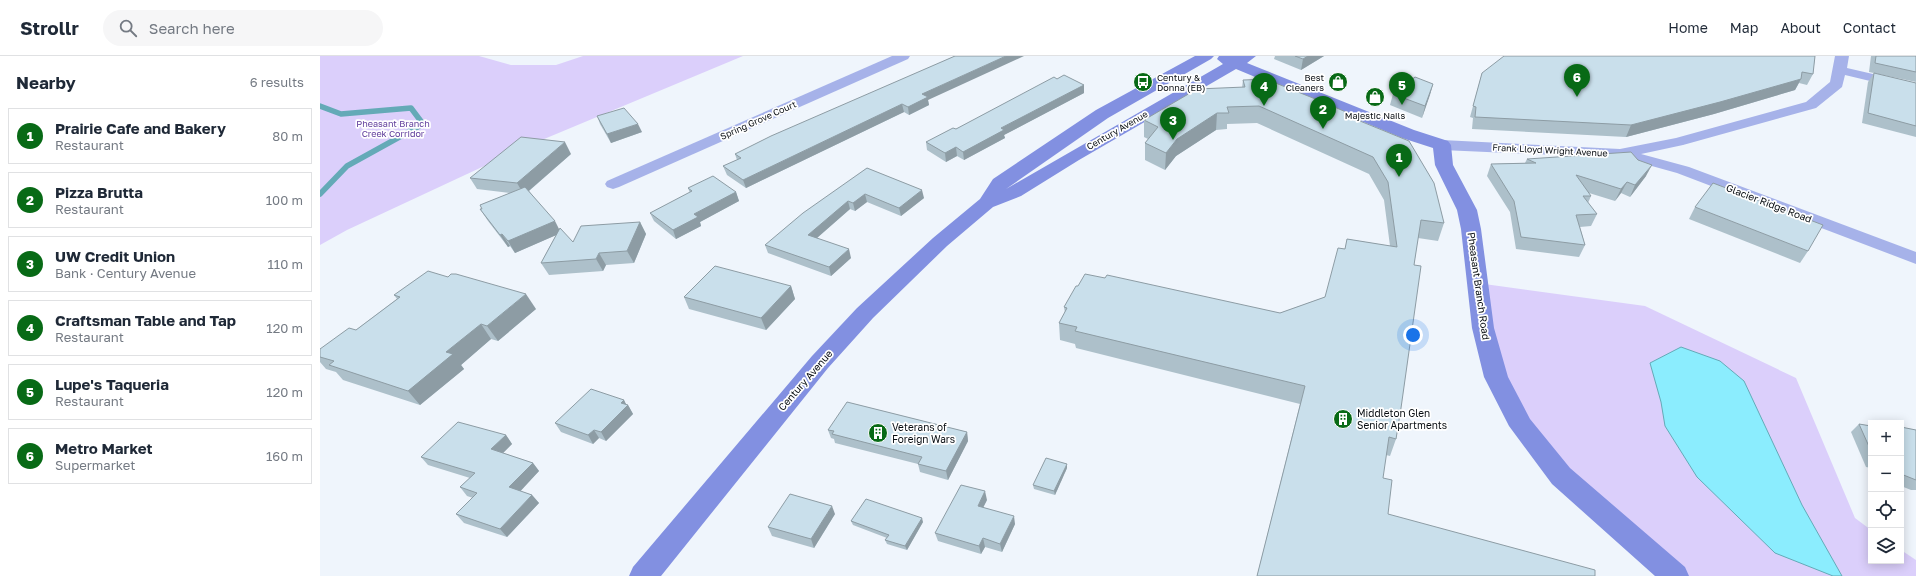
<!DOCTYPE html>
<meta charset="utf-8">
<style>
body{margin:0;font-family:"Golos Text",sans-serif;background:#f6f6f7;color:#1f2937}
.controls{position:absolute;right:12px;bottom:12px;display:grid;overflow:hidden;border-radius:0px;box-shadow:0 2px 10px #0003}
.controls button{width:36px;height:36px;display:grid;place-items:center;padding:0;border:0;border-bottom:1px solid #e0e1e3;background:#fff;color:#1f2937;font:20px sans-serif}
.you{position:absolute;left:1093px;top:279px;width:14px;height:14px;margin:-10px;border:3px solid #fff;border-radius:50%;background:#1a73e8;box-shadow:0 0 0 6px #1a73e833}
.badge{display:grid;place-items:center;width:26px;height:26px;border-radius:50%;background:#086a16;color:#fff;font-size:13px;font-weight:700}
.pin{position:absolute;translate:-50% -33px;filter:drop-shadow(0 1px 2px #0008)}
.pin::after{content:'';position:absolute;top:21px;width:14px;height:12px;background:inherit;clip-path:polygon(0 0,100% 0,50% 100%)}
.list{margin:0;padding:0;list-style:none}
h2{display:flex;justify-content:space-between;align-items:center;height:52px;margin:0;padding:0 16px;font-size:17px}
h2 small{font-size:13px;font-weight:400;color:#747a83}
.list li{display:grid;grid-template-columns:26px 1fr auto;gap:12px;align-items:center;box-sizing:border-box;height:56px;margin:0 8px 8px;padding:0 8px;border:1px solid #e0e1e3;border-radius:0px}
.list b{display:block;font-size:15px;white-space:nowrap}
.list p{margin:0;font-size:13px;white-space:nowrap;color:#747a83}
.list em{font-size:13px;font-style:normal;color:#747a83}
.icon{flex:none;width:22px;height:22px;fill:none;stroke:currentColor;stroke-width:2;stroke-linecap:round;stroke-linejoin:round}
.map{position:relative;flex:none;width:1596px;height:520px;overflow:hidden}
header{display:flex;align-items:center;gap:24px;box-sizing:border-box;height:56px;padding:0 20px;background:#fff;border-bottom:1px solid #e0e1e3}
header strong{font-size:19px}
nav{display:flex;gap:22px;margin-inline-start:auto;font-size:14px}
.search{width:280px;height:36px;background:#f6f6f7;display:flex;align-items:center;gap:10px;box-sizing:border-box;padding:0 14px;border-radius:22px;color:#747a83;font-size:15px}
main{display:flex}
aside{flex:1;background:#fff}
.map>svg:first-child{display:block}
</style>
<header>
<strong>Strollr</strong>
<div class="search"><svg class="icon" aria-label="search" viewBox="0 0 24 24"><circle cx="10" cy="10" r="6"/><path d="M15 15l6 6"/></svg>Search here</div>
<nav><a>Home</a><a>Map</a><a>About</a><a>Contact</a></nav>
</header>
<main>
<aside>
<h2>Nearby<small>6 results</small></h2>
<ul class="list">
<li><span class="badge">1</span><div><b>Prairie Cafe and Bakery</b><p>Restaurant</p></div><em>80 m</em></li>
<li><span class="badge">2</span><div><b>Pizza Brutta</b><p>Restaurant</p></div><em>100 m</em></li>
<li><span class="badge">3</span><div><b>UW Credit Union</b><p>Bank · Century Avenue</p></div><em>110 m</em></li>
<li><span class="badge">4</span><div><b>Craftsman Table and Tap</b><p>Restaurant</p></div><em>120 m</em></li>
<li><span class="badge">5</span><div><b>Lupe's Taqueria</b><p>Restaurant</p></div><em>120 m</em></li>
<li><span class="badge">6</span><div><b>Metro Market</b><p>Supermarket</p></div><em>160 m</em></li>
</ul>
</aside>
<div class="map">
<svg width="1596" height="520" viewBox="0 0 1596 520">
<rect width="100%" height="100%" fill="#eff5fc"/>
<!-- green -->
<g fill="#dbcffb">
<path d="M0 0H159L191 9H236L263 0H423L205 91 27 174 0 189Z"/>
<path d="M1157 227 1325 250 1476 322 1535 462 1551 474V505H1581V494L1596 504V520H1355L1201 370Z"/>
</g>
<!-- water -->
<path fill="#8bedfe" stroke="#64aab7" d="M1361 291 1400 305 1424 325 1482 449 1522 520H1513L1455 497 1377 421 1345 370 1341 346 1330 307Z"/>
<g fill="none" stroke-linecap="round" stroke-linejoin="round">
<!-- stream -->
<path stroke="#64aab7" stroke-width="5.5" d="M0 50 21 58 91 52 103 68 27 110 0 138"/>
<!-- street -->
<g fill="#a6b2e9" fill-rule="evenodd">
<path d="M572 0H590L588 3 299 131 293 133 287 131 285 128 287 125Z"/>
<path d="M1515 0H1529L1527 12 1596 28V36L1525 19 1522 31 1496 52 1363 89 1321 98 1369 111 1596 196V208L1357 117 1303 102 1122 94 1117 92 1114 89 1117 86 1122 84 1300 93 1356 82 1486 46 1510 26Z"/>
</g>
<!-- secondary -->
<path fill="#8290e1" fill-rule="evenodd" d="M875 0H894L891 3 788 62 686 133 903 8 897 3 899 0H936L927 7 1094 74 1128 85 1131 89 1133 109 1157 154 1161 173 1174 272 1188 321 1210 363 1250 412 1365 511 1369 520H1335L1232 428 1189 370 1164 321 1152 272 1141 173 1137 154 1115 109 1113 92 1082 82 916 13 759 104 701 140 673 151 627 190 553 262 508 312 341 520H309L313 511 492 300 537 252 613 182 660 143 673 123 776 54Z"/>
</g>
<!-- wall -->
<g fill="#adc0ca">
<path d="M635 0 608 44 609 49 589 59 584 56 426 132 407 119 403 110 417 104 415 98Z"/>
<path d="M955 0H1004L981 14 954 3Z"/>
<path d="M1495 0 1493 18 1487 29 1479 27 1475 34 1394 58 1306 81 1152 73 1153 62 1150 61 1162 17Z"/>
<path d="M1551 0H1596V26L1549 16Z"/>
<path d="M1554 17 1596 27V81L1542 67 1548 26Z"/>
<path d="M737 23 764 29V37L684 79 685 82 644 104 637 100 626 106 607 94 606 86 636 73Z"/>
<path d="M923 24 953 26 1041 65 1124 167 1118 185 1098 182 1094 209 1076 383 1070 400 1066 399 937 520 980 348 756 292 755 288 740 284 739 267 745 257 744 251 758 230 785 222 960 257 1005 241 1025 193 1027 183 1070 190 1064 144 1049 118 937 67 907 68V73L896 74 856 100 845 114 825 104V87L828 83 824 81V64L922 32Z"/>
<path d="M1113 28 1102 62 1070 49 1073 38Z"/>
<path d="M277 60 322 76 291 87 280 68Z"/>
<path d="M251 98 209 135 239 174 253 186 320 166 326 178 314 207 286 209 283 215 229 219 221 207 236 179 195 197 190 190 188 191 168 165 160 153H162L160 149 190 137 157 133 150 122Z"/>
<path d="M1207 103 1326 120 1310 141 1301 137 1295 145 1269 137 1271 140 1268 147 1277 158 1271 170 1260 171 1265 189 1259 201 1196 193 1190 156 1167 120 1171 108 1205 107Z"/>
<path d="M547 112 604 142 581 160 547 146 535 155 530 153 497 182 531 202 511 220 448 197 445 189Z"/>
<path d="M368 132 416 136 419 145 380 166 381 170 356 183 334 165 330 157 370 137Z"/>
<path d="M1375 151 1488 195 1480 207 1369 163Z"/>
<path d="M471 230 475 243 446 274 369 253 364 241Z"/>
<path d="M74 239 216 253 178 285 171 283 141 309 144 313 100 349 23 324 16 316 6 313 0 306V293L36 274 77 243Z"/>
<path d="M304 344 306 349H308L313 358 286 385 279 382 273 388 241 376 235 367Z"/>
<path d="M1539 368 1551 370V412L1546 411 1531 376Z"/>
<path d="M1581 371 1596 374V434H1591L1581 430Z"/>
<path d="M508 374 647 376 648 385 628 424 600 416 598 408 515 387 514 383 511 382Z"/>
<path d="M186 379 192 388 183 397 213 407 219 415 200 435 212 439 219 447 187 481 144 467 136 458 153 442 147 440 140 431 150 422 108 409 101 401Z"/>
<path d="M747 412 735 439 714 433 713 429Z"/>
<path d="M667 444 663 451 695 468 682 496 665 491 661 498 618 485 615 477Z"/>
<path d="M515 458 494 492 452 480 448 471Z"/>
<path d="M531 465 603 466 587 494 567 488 565 484 567 482 533 469Z"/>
</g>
<!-- shaded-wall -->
<g fill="#8d9ca4">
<path d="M686 0H704L608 44 609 49 589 59 588 51 602 38Z"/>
<path d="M988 0H1004L981 14 983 3Z"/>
<path d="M1481 23 1475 34 1394 58 1306 81 1311 69Z"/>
<path d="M1113 28 1110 39 1102 62 1105 50Z"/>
<path d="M764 29V37L684 79 685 82 644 104 643 96 681 72Z"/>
<path d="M582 48 584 56 426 132 423 124Z"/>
<path d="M897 57 896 74 856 100 845 114 846 97 857 83Z"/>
<path d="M318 68 322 76 291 87 287 78Z"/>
<path d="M245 86 251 98 204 139 197 127Z"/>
<path d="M636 91 637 100 626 106 625 97Z"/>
<path d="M1332 109 1326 120 1310 141 1315 129Z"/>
<path d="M1307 126 1301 137 1295 145 1301 133Z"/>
<path d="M602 134 604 142 581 160 579 152Z"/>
<path d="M416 136 419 145 380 166 381 170 356 183 353 174 374 158Z"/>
<path d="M545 138 547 146 535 155 533 147Z"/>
<path d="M528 145 530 153 490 188 488 179Z"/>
<path d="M235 165 241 177 195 197 188 185Z"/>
<path d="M320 166 326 178 314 207 307 195Z"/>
<path d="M182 178 190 190 188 191 180 179Z"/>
<path d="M529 193 531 202 511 220 509 211Z"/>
<path d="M279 197 286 209 283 215 276 203Z"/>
<path d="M471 230 475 243 446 274 441 262Z"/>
<path d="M206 238 216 253 178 285 167 270Z"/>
<path d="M161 268 171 283 141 309 144 313 100 349 88 335 126 296Z"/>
<path d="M304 344 307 350 308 349 313 358 286 385 281 376 301 347Z"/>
<path d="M274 374 279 382 273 388 268 379Z"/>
<path d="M647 376 648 385 628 424 626 415Z"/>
<path d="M186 379 192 388 178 402 171 393Z"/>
<path d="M213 407 219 415 196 440 189 431Z"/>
<path d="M747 408V412L735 439 734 435Z"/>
<path d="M665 435 667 444 660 458 658 450Z"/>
<path d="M212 439 219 447 187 481 180 473Z"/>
<path d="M512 450 515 458 494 492 491 483Z"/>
<path d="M694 460 695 468 682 496 680 488Z"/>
<path d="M602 462 603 466 587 494 585 490Z"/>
<path d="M663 482 665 491 661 498 659 490Z"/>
</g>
<!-- building -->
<g fill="#c9dfeb" stroke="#8d9ca4">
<path d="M635 0H686L602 38 608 41 588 51 582 48 423 124 403 110 421 102 415 98 451 80Z"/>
<path d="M975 0H988L983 3Z"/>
<path d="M1184 0H1495L1493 18 1482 16 1481 23 1400 46 1311 69 1155 61 1156 51 1153 50 1162 17Z"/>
<path d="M1556 0H1596V16L1555 7Z"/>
<path d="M1554 17 1596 27V70L1548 57Z"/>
<path d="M744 19 764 29 681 72 684 74 643 96 636 91 625 97 606 86 633 72 636 73 734 21 737 23Z"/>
<path d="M1095 21 1113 28 1105 50 1073 38Z"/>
<path d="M952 23 953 26 1003 46 1042 63 1040 65 1089 85 1114 127 1124 167 1101 164 1094 209 1101 210 1081 352 1076 383 1069 381 1063 422 1072 424 1068 458 1275 514V520H937L985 330 755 275 757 271 739 267 747 252 744 251 756 230H758L765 218 785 222 787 219 960 257 1005 241 1018 192 1025 193 1027 183 1077 191 1068 126 1053 101 939 50 907 51 909 57H897L857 83 846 97 825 87 838 71 824 64 877 33 925 31 923 24Z"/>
<path d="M304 52 318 68 287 78 277 60Z"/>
<path d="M201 81 245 86 197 127 150 122Z"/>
<path d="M1311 96 1318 104 1332 109 1315 129 1307 126 1301 133 1256 119 1271 140H1263L1277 158 1256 159 1265 189 1201 181 1194 145 1171 108 1216 107 1207 103Z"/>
<path d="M547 112 602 134 579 152 545 138 533 147 528 145 488 179 529 193 509 211 445 189 483 157Z"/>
<path d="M393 120 416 136 374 158 378 161 353 174 330 157 372 135 368 132Z"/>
<path d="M1393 127 1503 169 1488 195 1375 151Z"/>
<path d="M205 131 235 165 188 185 182 178 180 179 160 153H162L160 149Z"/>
<path d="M320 166 307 195 279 197 276 203 221 207 240 172 253 186 261 170Z"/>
<path d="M395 210 471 230 441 262 364 241Z"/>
<path d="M108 215 128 221 131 218H136L206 238 167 270 161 268 126 296 133 298 88 335 9 309 14 305 0 301V293L29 272 36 274 80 241 74 239Z"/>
<path d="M271 333 304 344 301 347 308 349 281 376 274 374 268 379 235 367Z"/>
<path d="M527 346 647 376 626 415 598 408 602 401 512 378 514 375 508 374Z"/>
<path d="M138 366 186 379 171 393 213 407 189 431 212 439 180 473 136 458 157 437 140 431 155 417 101 401Z"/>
<path d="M1539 368 1551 370V395Z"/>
<path d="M1581 371 1596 374V424L1581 418Z"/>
<path d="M726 402 747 408 734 435 713 429Z"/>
<path d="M641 429 665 435 658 450 694 460 680 488 663 482 659 490 615 477Z"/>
<path d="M470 438 512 450 491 483 448 471Z"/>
<path d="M546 443 602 462 585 490 565 484 569 479 531 465Z"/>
</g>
<!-- icons -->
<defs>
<g id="bus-disc" transform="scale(1)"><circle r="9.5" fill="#086a16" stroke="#fff"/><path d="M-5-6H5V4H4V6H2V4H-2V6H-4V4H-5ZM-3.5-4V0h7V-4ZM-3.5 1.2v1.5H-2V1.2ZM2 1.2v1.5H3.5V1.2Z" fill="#fff"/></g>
<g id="shop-disc" transform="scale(1)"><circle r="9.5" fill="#086a16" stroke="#fff"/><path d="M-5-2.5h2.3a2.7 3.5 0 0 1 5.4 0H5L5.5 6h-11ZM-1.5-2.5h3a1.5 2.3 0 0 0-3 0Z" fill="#fff"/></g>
<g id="building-disc" transform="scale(1)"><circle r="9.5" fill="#086a16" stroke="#fff"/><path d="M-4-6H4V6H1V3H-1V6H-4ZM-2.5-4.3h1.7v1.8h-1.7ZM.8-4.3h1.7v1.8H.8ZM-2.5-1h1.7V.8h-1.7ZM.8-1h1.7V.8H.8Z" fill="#fff"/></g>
</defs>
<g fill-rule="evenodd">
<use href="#bus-disc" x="823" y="26"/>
<use href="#shop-disc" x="1018" y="26"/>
<use href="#shop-disc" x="1055" y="41"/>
<use href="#building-disc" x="1023" y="363"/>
<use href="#building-disc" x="558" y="377"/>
</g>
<g text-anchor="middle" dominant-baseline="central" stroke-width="3.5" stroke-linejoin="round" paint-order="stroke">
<!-- far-poi labels -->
<g font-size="9" fill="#080d12" stroke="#fff" text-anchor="start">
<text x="837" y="21">Century &amp;<tspan x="837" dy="10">Donna (EB)</tspan></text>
<text x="1004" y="21" text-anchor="end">Best<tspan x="1004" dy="10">Cleaners</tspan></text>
<text x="1055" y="59" text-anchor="middle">Majestic Nails</text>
</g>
<!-- far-street labels -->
<g font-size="9" fill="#080d12" stroke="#fff">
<text transform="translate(438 64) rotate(-24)">Spring Grove Court</text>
<text transform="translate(797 74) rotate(-30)">Century Avenue</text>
<text transform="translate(1230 94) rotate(3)">Frank Lloyd Wright Avenue</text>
</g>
<!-- far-park labels -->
<g font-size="9" fill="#5f3c9b" stroke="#fff">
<text x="73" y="67">Pheasant Branch<tspan x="73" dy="10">Creek Corridor</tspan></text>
</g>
<!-- street labels -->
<g font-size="10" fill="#080d12" stroke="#fff">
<text transform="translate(1449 147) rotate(21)">Glacier Ridge Road</text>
<text transform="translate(1159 230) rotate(82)">Pheasant Branch Road</text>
<text transform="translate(485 324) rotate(-49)">Century Avenue</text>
</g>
<!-- poi labels -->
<g font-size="10" fill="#080d12" stroke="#fff" text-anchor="start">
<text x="1037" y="357">Middleton Glen<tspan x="1037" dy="12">Senior Apartments</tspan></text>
<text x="572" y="371">Veterans of<tspan x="572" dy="12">Foreign Wars</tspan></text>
</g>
</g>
</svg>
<div class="controls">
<button>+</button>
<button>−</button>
<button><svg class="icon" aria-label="locate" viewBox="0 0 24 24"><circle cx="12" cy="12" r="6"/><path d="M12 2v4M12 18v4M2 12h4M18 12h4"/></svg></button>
<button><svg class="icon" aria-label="layers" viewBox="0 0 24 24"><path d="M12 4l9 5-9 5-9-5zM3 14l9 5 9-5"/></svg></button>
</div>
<div class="you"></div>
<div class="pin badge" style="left:1079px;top:121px">1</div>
<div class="pin badge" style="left:1003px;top:73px">2</div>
<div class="pin badge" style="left:853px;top:84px">3</div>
<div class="pin badge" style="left:944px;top:50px">4</div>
<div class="pin badge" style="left:1082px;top:49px">5</div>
<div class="pin badge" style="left:1257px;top:41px">6</div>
</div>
</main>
